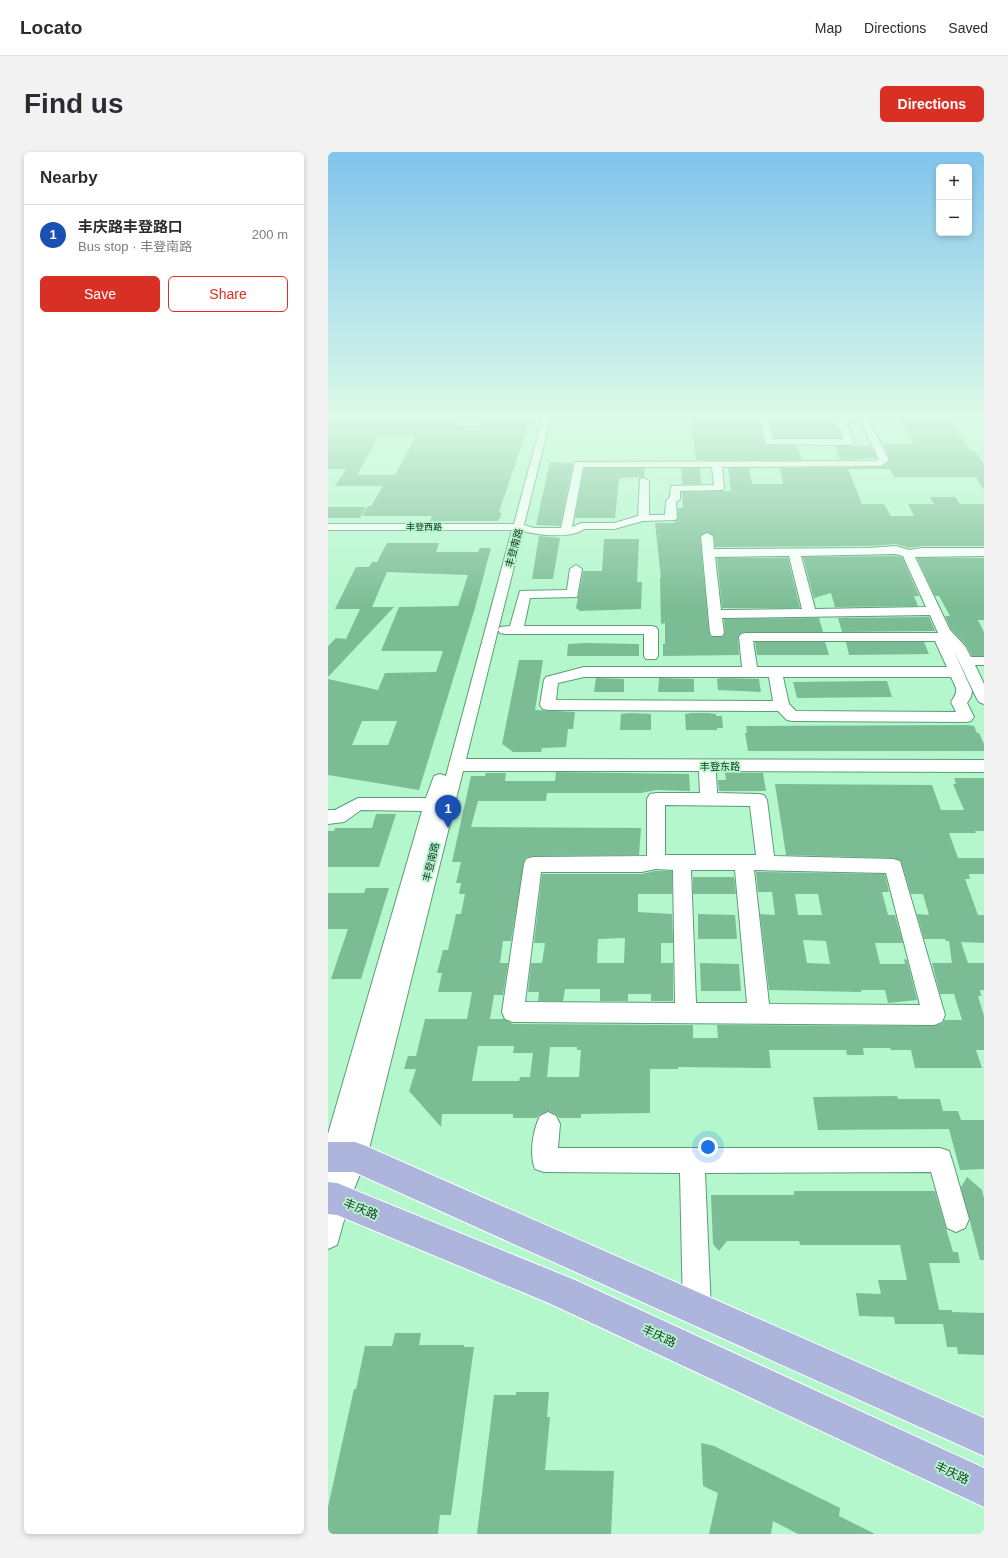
<!DOCTYPE html>
<meta charset="utf-8">
<style>
body{margin:0;font-family:Helvetica,"Noto Sans SC",sans-serif;background:#f2f2f3;color:#2b2b33}
.controls{position:absolute;right:12px;top:12px;display:grid;overflow:hidden;border-radius:6px;box-shadow:0 2px 6px #0003}
.controls button{width:36px;height:36px;display:grid;place-items:center;padding:0;border:0;border-bottom:1px solid #e1e1e2;background:#fff;color:#2b2b33;font:20px sans-serif}
.you{position:absolute;left:380px;top:995px;width:14px;height:14px;margin:-10px;border:3px solid #fff;border-radius:50%;background:#1a73e8;box-shadow:0 0 0 6px #1a73e833}
.badge{display:grid;place-items:center;width:26px;height:26px;border-radius:50%;background:#d93025;color:#fff;font-size:13px;font-weight:700}
.pin{position:absolute;translate:-50% -33px;filter:drop-shadow(0 1px 2px #0008)}
.pin::after{content:'';position:absolute;top:21px;width:14px;height:12px;background:inherit;clip-path:polygon(0 0,100% 0,50% 100%)}
.list{margin:0;padding:0;list-style:none}
h2{display:flex;justify-content:space-between;align-items:center;height:52px;margin:0;padding:0 16px;font-size:17px}
h2 small{font-size:13px;font-weight:400;color:#7c7c81}
.list li{display:grid;grid-template-columns:26px 1fr auto;gap:12px;align-items:center;box-sizing:border-box;height:60px;padding:0 16px;border-top:1px solid #e1e1e2}
.list b{display:block;font-size:15px;white-space:nowrap}
.list p{margin:0;font-size:13px;white-space:nowrap;color:#7c7c81}
.list em{font-size:13px;font-style:normal;color:#7c7c81}
.actions{display:flex;gap:8px;padding:12px 16px}
.actions a{flex:1;padding:9px 0;border:1px solid #d93025;border-radius:6px;text-align:center;font-size:14px;color:#d93025}
.actions .main{background:#d93025;color:#fff}
.map{position:relative;flex:none;width:656px;height:1382px;overflow:hidden;border-radius:6px}
header{display:flex;align-items:center;gap:24px;box-sizing:border-box;height:56px;padding:0 20px;background:#fff;border-bottom:1px solid #e1e1e2}
header strong{font-size:19px}
nav{display:flex;gap:22px;margin-inline-start:auto;font-size:14px}
.intro{display:flex;align-items:center;justify-content:space-between;box-sizing:border-box;height:96px;padding:0 24px}
h1{margin:0;font-size:28px}
.button{padding:10px 18px;border-radius:6px;background:#d93025;color:#fff;font-size:14px;font-weight:700}
main{display:flex;gap:24px;padding:0 24px}
aside{flex:1;background:#fff;border-radius:6px;box-shadow:0 2px 6px #0003}
.map>svg:first-child{display:block}
</style>
<header>
<strong>Locato</strong>
<nav><a>Map</a><a>Directions</a><a>Saved</a></nav>
</header>
<div class="intro"><h1>Find us</h1><a class="button">Directions</a></div>
<main>
<aside>
<h2>Nearby<small></small></h2>
<ul class="list">
<li><span class="badge" style="background:#1a4fb4">1</span><div><b>丰庆路丰登路口</b><p>Bus stop · 丰登南路</p></div><em>200 m</em></li>
</ul>
<div class="actions"><a class="main">Save</a><a>Share</a></div>
</aside>
<div class="map">
<svg width="656" height="1382" viewBox="0 0 656 1382">
<rect width="100%" height="100%" fill="#b4f7cd"/>
<!-- building -->
<g fill="#7bbc94" fill-rule="evenodd">
<path d="M72 264H134L129 274H153L157 264 203 265 171 360 174 362 170 369H102L104 364H34L40 354H43L55 334H7L18 317H0V266H70ZM51 284H88L67 323H29Z"/>
<path d="M362 264H430L437 293 469 294 474 308H368Z"/>
<path d="M441 264H505L514 286H446Z"/>
<path d="M572 264H618L639 294 642 298H646L656 312V338L648 325H566L562 317H520L534 352H556L563 364H586L580 352H606L602 345H627L632 352H656V394H594L581 396 568 392 540 394 387 395 386 384 378 380 372 384 381 481 383 485H395L397 481 396 467 491 466 495 480H418L413 481 410 484 411 503 335 504V492H337V471L333 472 332 426H333L327 371H346L350 366V356H355L354 340 403 339 400 316H421L424 332H455L452 316 554 315 562 308 555 292H586L572 268H574Z"/>
<path d="M507 294H543L549 306 512 308Z"/>
<path d="M222 310 244 311 245 313 232 374 208 373Z"/>
<path d="M256 316H317L316 325 291 326 287 366H247Z"/>
<path d="M353 316H372L373 332H354Z"/>
<path d="M0 355H38L32 366H0Z"/>
<path d="M211 384 232 386 225 427H204Z"/>
<path d="M276 387H311L309 430H314L313 457 252 459 248 456 255 419H274Z"/>
<path d="M59 391H111L108 400H150L152 396H163L147 456 91 638 0 623V527L50 538 57 521 108 520 115 499H53L71 455 130 454 140 423 59 420 44 455H66L0 525V494L8 486 18 487 32 457H7L28 415H41L44 410H49ZM34 569H69L60 593H24Z"/>
<path d="M567 404 574 405 591 444H586L590 454 507 455 503 441 486 446 488 455 475 405Z"/>
<path d="M389 406H460L472 456H394Z"/>
<path d="M589 406H656V468H650L656 480V504H644L638 493 623 477 617 464H622L611 444H607Z"/>
<path d="M601 465 607 479 514 480 510 466Z"/>
<path d="M427 490H497L501 503H429Z"/>
<path d="M518 490H596L601 502 521 503Z"/>
<path d="M257 491 311 492V504H239L240 492Z"/>
<path d="M191 508H215L207 558 247 560 245 577H240L238 595 214 596 213 600H185L174 592Z"/>
<path d="M268 526 296 527V540H266Z"/>
<path d="M331 526 366 527V540H330Z"/>
<path d="M395 526 431 527 433 540 390 538 389 527Z"/>
<path d="M548 529H559L564 545 469 546 465 530Z"/>
<path d="M302 561 323 562V578H292L293 562Z"/>
<path d="M364 561H379L388 562V564H394L395 576H389V578H358L357 562Z"/>
<path d="M640 573 646 574 649 581H651L656 592V599H420L417 581H419L418 574H424Z"/>
<path d="M228 620 361 622 362 639 328 638 313 641H219L218 649H150L143 675 313 676 311 703 205 704 197 706 183 789H175L172 811H180L175 843H166L162 867H176L185 872 365 873V886H390L389 873 606 874 615 871 616 868H634L626 842H612L604 811H624L621 789H618L617 787H596L589 762 601 763 595 742H583L573 709 565 706 458 703 447 632 604 633 613 658H636L625 632H628L626 626H656V679H647L648 681H621L630 706H656V722H641L642 727H637L650 763H656V791L633 790 640 811H656V838H652L653 844H650L656 864V898H648L654 916H587L583 898H563L562 896H535L536 903H519L518 898H441L443 916 350 915V917H322V961L253 962V966H231L229 963 221 959 211 963 209 966H185V962H114L113 975 81 939 88 917H76L80 904H88L97 867H139L144 840H110L114 821H109L115 798H120L128 762H133L137 742H131L133 731H128L133 710H124L143 624H157L158 621H178L177 629H227ZM150 894H186L185 901H205L202 925H192L191 929H144ZM222 895H249V898H253L251 925H219Z"/>
<path d="M397 621H435L438 639H391L390 628H398Z"/>
<path d="M48 662H68L51 715H0V679H6L7 676H44Z"/>
<path d="M327 719H344V742H310V760L344 762 345 791H333V811H345V849H323V842H300V849H272V837H237L235 849H210L211 840H200L203 811H214L217 791H206L214 722H313ZM297 786 296 811H269L270 787Z"/>
<path d="M428 720 557 722 561 740H554L560 763H567L575 791H547L552 812H577L576 807 579 808 589 848 560 851 557 838H533V840L441 838 432 762 447 763 444 740H430ZM467 742H490L494 763H470ZM475 788 498 789 502 812 479 811Z"/>
<path d="M365 725H406L408 742H365Z"/>
<path d="M38 736H61L33 827H3L20 777H0V741H36Z"/>
<path d="M370 762 407 763 409 787H370Z"/>
<path d="M372 811 411 812 413 839H373Z"/>
<path d="M569 944 570 947H612L615 959H630L633 968H656V1017L632 1018 621 977 490 978 485 945Z"/>
<path d="M639 1025 654 1038 656 1046V1108H652L633 1035Z"/>
<path d="M466 1039H607L625 1100H630L632 1111H601L611 1158H624V1160L656 1161V1203L630 1202 629 1195H619L615 1172H567L566 1165 531 1164 528 1141 553 1142 550 1128H579L572 1093H472L471 1089H399L391 1099 385 1092 383 1043H466Z"/>
<path d="M67 1181H93L91 1193H136V1195H146L123 1363H112L110 1382H0V1355L26 1237H28L37 1194H64Z"/>
<path d="M188 1240H221L219 1265H222L217 1318 286 1319 283 1382H149L166 1243H188Z"/>
<path d="M373 1291 386 1294 512 1356 511 1364 547 1382H470L445 1369 443 1382H381L390 1341 375 1334Z"/>
</g>
<g fill="none" stroke-linecap="round" stroke-linejoin="round">
<!-- minor casing -->
<g stroke="#5b9c75" stroke-width="2">
<g id="minor">
<path d="M215 264H223L196 373 206 376H233L247 310 547 309 551 307 530 264H538L561 308 553 314 394 315 396 336 395 338 352 339V347L348 350 349 366 347 368 315 369 286 377H256C244 387 209 383 195 379L170 478 172 475 182 474 192 439 239 438 242 417 248 413 254 417 249 445 202 446 196 474H323L328 475 330 478V504L328 507H318L316 504V482H177L172 481 170 478 138 607 656 608V620L388 619 389 641 430 642 436 643 439 648 446 704 565 707 572 709 617 863 614 870 606 873 185 870 177 867 174 860 196 712 198 707 205 705 319 704V647L322 642 328 641H372L371 619H135L39 1005 22 1047 9 1093 0 1097V982L94 659 33 658 16 670 0 672V658H7L30 646H98L106 624 112 622 118 624 184 378H0V372H186ZM255 315H384L386 333 343 334 342 345 338 349 337 363H321V329L316 326 312 327 310 364 286 371H253L244 375ZM337 653 422 654 428 703H337ZM328 717 345 718 347 851 197 850 213 720H313ZM363 718H407L419 851H368ZM426 718 558 721 592 853 441 852Z"/>
<path d="M431 264H439L445 287H516L509 272 517 266V264H525V269L519 273 527 290 522 293 438 292Z"/>
<path d="M379 381 385 384 386 397 540 396 568 394 581 398 594 396H656V404L587 405 622 478 637 494 643 505H656V513H647L656 532V552L651 550 649 547 625 497 644 539 643 545 639 551 646 565 643 569 638 570 464 569 459 568 450 559 220 558 215 557 212 553 216 528 218 525 256 515H414L411 485 413 482 418 481H610L602 463 394 466 396 481 394 484H384L382 481 373 384ZM567 402 575 404 598 455 487 457 473 404ZM461 404 474 457 393 458 387 405ZM425 489H607L619 515H429ZM256 525H441L445 549 228 548 230 531ZM455 525H623C629 538 631 538 623 550L628 560 468 559 461 552Z"/>
<path d="M220 960 228 964 232 972 230 996H612L621 999 624 1008 641 1067 637 1076 628 1080 619 1076 603 1020 377 1021 383 1158 379 1168 369 1172 359 1168 355 1158 352 1021 216 1020 207 1017C201 1002 205 978 212 964Z"/>
</g>
</g>
<!-- major casing -->
<g stroke="#fff" stroke-width="2">
<g id="major">
<path d="M0 990H27L38 994 656 1266V1304L26 1020H0Z"/>
<path d="M0 1030 9 1031 247 1128 656 1316V1355L223 1152 9 1063 0 1062Z"/>
</g>
</g>
<!-- minor -->
<use href="#minor" fill="#fff" fill-rule="evenodd"/>
<!-- major -->
<use href="#major" fill="#aeb5dc" fill-rule="evenodd"/>
</g>
<!-- sky -->
<linearGradient id="sky" x2="0" y2="1"><stop stop-color="#81c4ec"/><stop offset="0.58" stop-color="#ddfbe8"/><stop offset="1" stop-color="#ddfbe8" stop-opacity="0"/></linearGradient>
<rect width="656" height="457" fill="url(#sky)"/>
<g text-anchor="middle" dominant-baseline="central" stroke-width="3.5" stroke-linejoin="round" paint-order="stroke">
<!-- far-street labels -->
<g font-size="9" fill="#173222" stroke="#b4f7cd">
<text x="96" y="375">丰登西路</text>
</g>
<!-- street labels -->
<g font-size="10" fill="#173222" stroke="#b4f7cd">
<text transform="translate(186 396) rotate(-75)">丰登南路</text>
<text x="392" y="614">丰登东路</text>
<text transform="translate(103 710) rotate(-76)">丰登南路</text>
</g>
<!-- near-street labels -->
<g font-size="12" fill="#173222" stroke="#b4f7cd">
<text transform="translate(33 1057) rotate(22)">丰庆路</text>
<text transform="translate(331 1184) rotate(25)">丰庆路</text>
<text transform="translate(624 1321) rotate(25)">丰庆路</text>
</g>
</g>
</svg>
<div class="controls">
<button>+</button>
<button>−</button>
</div>
<div class="you"></div>
<div class="pin badge" style="left:120px;top:676px;background:#1a4fb4">1</div>
</div>
</main>
